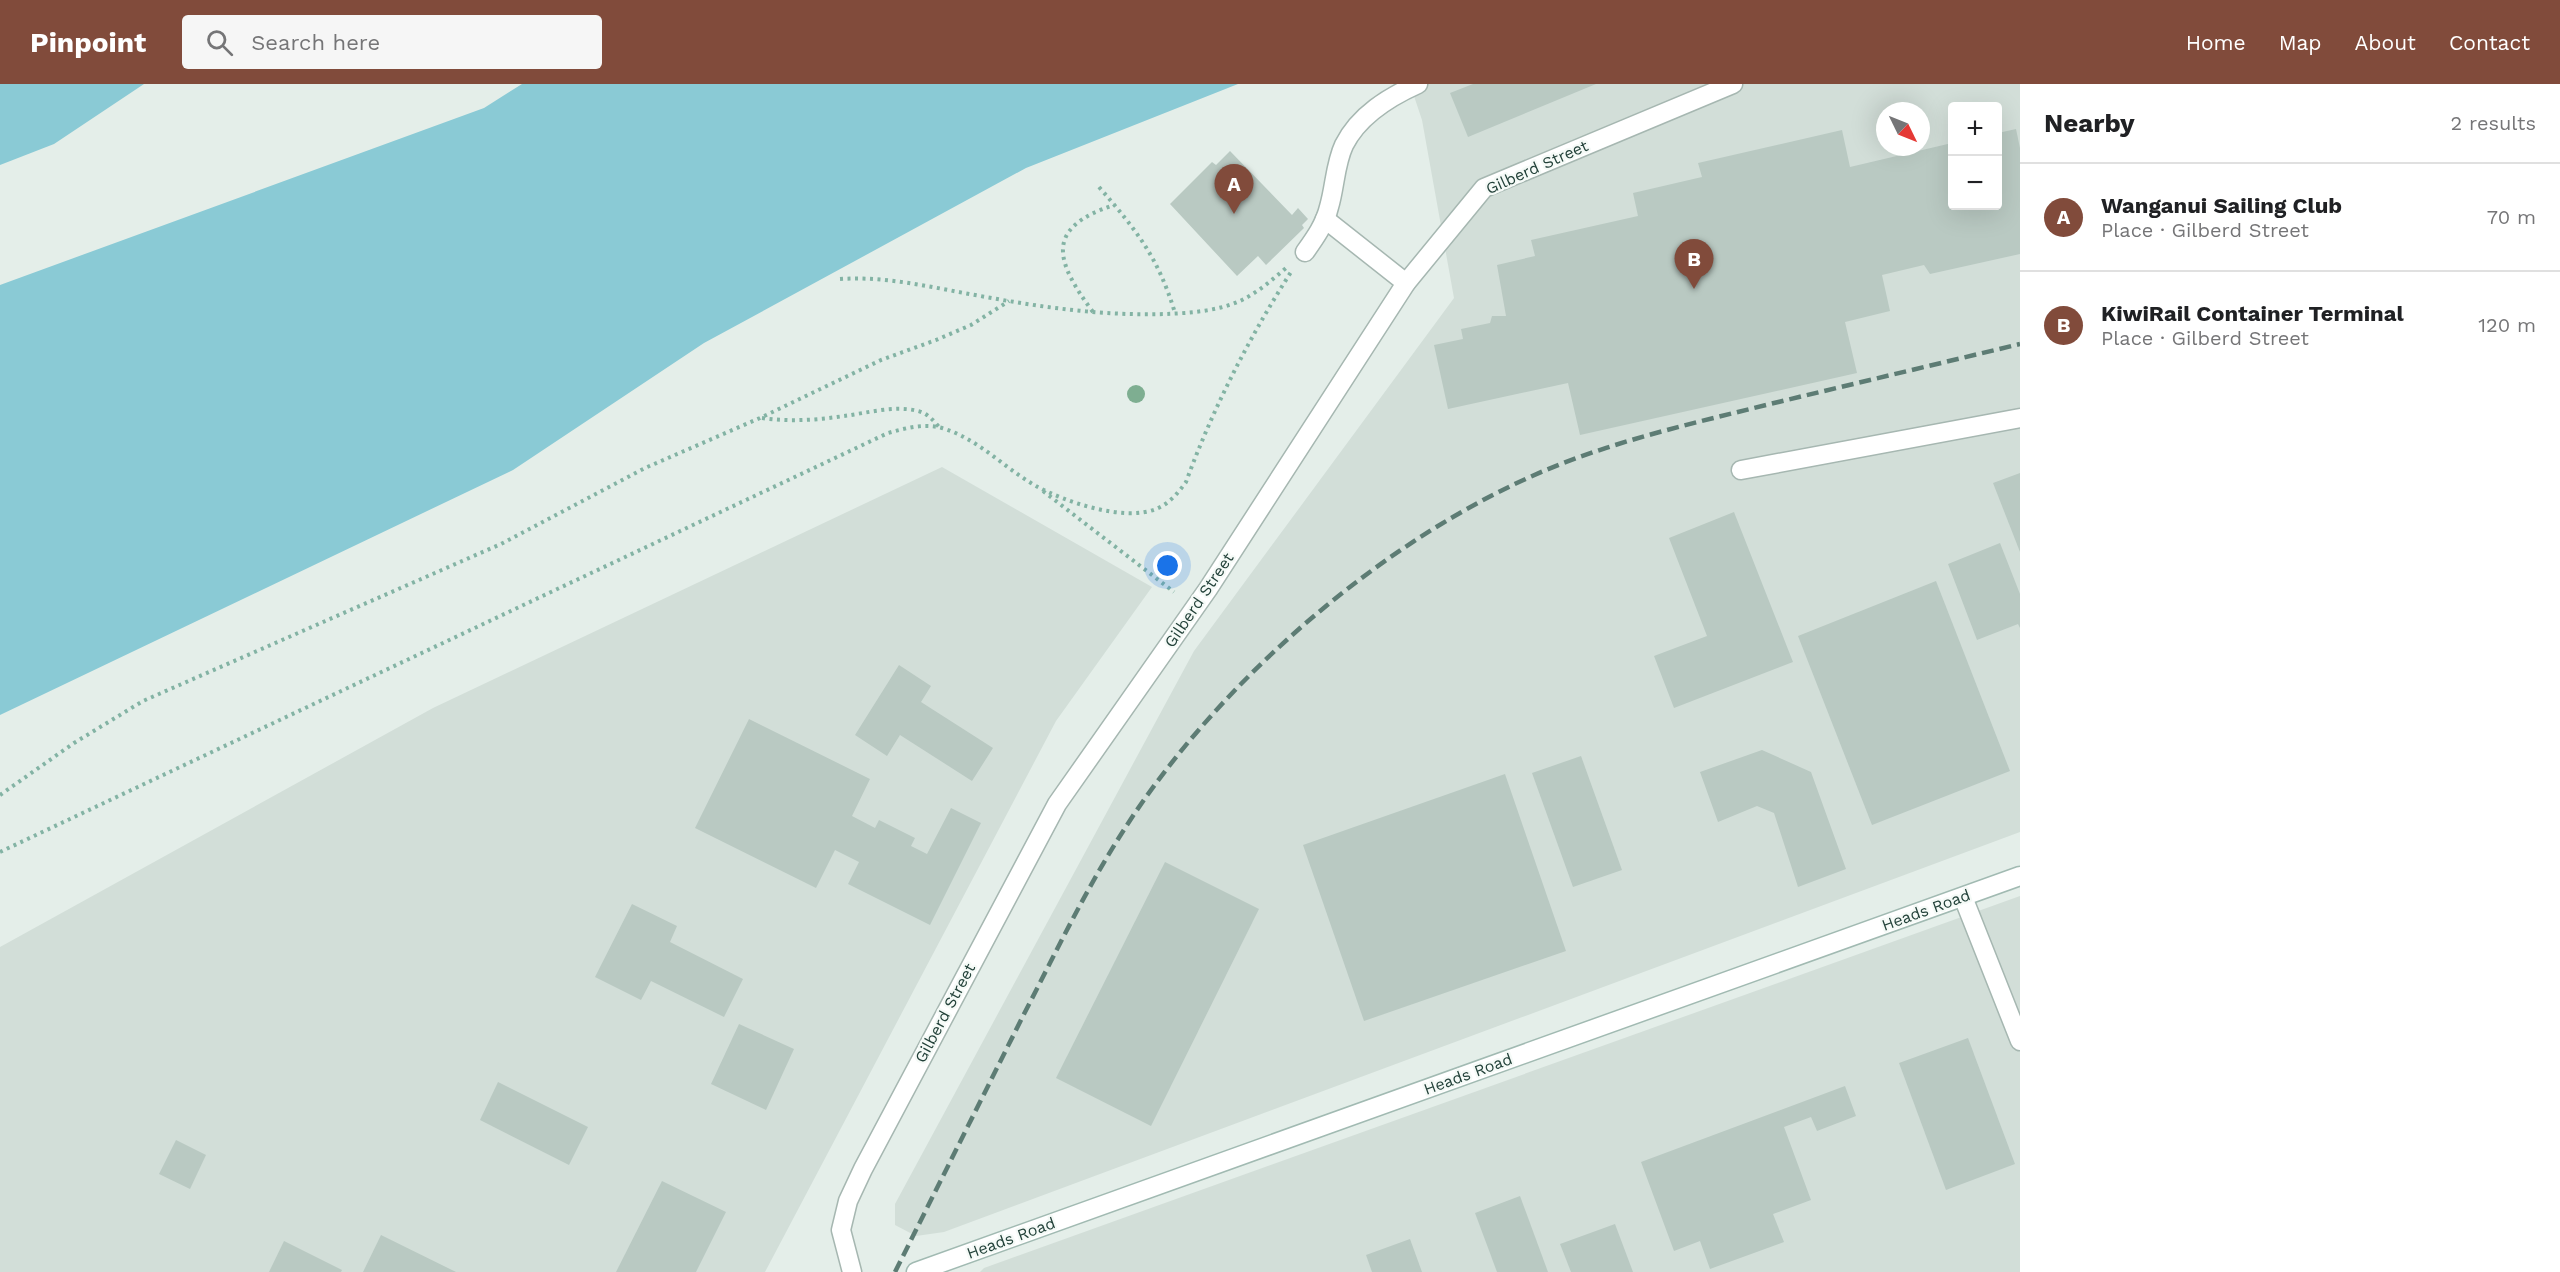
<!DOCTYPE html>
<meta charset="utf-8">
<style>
body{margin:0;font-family:"Work Sans",sans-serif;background:#f6f6f6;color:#202124}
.controls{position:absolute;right:18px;top:18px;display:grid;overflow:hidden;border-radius:6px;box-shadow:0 6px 24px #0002}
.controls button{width:54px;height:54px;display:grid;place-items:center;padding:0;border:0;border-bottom:2px solid #e0e0e0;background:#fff;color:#202124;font:30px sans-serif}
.compass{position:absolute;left:1876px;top:18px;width:54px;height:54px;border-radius:50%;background:#fff;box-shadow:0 6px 24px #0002;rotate:133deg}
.you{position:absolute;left:1168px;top:482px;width:21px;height:21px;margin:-15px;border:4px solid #fff;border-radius:50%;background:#1a73e8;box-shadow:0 0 0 9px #1a73e833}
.badge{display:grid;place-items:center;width:39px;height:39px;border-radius:50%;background:#814b3b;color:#fff;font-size:20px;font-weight:700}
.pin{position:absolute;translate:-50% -50px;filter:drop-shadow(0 2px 3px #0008)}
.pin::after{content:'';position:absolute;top:32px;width:21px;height:18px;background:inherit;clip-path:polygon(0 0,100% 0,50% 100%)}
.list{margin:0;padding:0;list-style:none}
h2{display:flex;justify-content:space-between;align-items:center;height:78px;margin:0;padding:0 24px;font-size:26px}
h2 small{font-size:20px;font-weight:400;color:#757577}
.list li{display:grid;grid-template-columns:39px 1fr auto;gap:18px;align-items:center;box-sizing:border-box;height:108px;padding:0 24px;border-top:2px solid #e0e0e0}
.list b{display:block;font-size:22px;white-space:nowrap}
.list p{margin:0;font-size:20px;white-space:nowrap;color:#757577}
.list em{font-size:20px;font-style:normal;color:#757577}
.icon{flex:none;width:33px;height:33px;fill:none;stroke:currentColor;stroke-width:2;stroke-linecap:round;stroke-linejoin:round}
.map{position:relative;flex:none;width:2020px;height:1188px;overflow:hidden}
header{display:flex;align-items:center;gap:36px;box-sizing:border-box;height:84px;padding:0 30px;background:#814b3b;color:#fff}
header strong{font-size:28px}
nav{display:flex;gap:33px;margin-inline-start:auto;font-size:21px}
.search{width:420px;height:54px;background:#f6f6f6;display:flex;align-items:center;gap:15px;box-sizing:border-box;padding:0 21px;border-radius:6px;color:#757577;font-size:22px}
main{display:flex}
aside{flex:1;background:#fff}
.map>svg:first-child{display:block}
</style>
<header>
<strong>Pinpoint</strong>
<div class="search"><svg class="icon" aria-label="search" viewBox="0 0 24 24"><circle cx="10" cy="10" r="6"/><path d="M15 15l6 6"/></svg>Search here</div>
<nav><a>Home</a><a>Map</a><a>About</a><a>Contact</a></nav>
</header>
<main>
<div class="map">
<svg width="2020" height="1188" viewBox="0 0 2020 1188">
<rect width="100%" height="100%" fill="#e4eee9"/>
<!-- built -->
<g fill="#d2ded8" fill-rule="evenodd">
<path d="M1410 0H2020V748L944 1148 916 1152 895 1141V1120L1194 567 1454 214 1422 36ZM1952 22H1998V122H1952ZM1885 27H1921V63H1885Z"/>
<path d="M942 383 1152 503 1056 637 765 1188H0V863L433 624Z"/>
<path d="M2020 812V1188H980L984 1184Z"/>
</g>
<!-- water -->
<g fill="#8acad5">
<path d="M0 0H144L54 60 0 81Z"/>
<path d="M522 0H1238L1026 84 704 259 513 386 0 631V201L484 24Z"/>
</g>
<!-- building -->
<g fill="#b9c9c2">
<path d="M1473 0H1596L1468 53 1450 9Z"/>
<path d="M2016 45 2020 64V170L1930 190 1924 181 1882 191 1890 227 1845 238 1857 289 1580 351 1568 299 1448 325 1434 261 1463 255 1461 245 1490 239 1492 232H1506L1497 181 1535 172 1531 156 1638 132 1633 109 1702 93 1698 79 1842 46 1850 83 1952 59V122H1998V49Z"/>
<path d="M1230 67 1292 131 1298 124 1308 135 1302 141 1304 144 1266 181 1258 172 1237 192 1170 120 1212 78 1216 81Z"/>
<path d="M2020 389V468L1993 399Z"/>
<path d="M1734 428 1793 578 1674 624 1654 572 1707 552 1669 454Z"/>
<path d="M2000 459 2020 510V544L2018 540 1977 556 1948 480Z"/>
<path d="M1936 497 2010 687 1872 741 1798 552Z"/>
<path d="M899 581 931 602 921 618 993 664 972 697 900 651 887 672 855 651Z"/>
<path d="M749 635 870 695 852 732 875 744 879 736 915 754 911 762 927 770 951 724 981 739 930 841 848 800 859 778 835 766 816 804 695 744Z"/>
<path d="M1762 666 1811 688 1846 785 1798 803 1774 729 1757 722 1718 738 1700 688Z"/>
<path d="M1581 672 1622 786 1573 803 1532 689Z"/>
<path d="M1505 690 1566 867 1364 937 1303 761Z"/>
<path d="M1165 778 1259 825 1151 1042 1056 994Z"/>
<path d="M632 820 677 842 670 858 743 895 724 933 651 897 641 916 595 893Z"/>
<path d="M739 940 794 965 766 1026 711 1000Z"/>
<path d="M1968 954 2015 1080 1946 1106 1899 979Z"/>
<path d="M498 998 588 1043 569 1081 480 1036Z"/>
<path d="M1845 1002 1856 1032 1817 1047 1811 1033 1784 1043 1811 1116 1773 1130 1784 1158 1710 1185 1700 1157 1674 1167 1641 1078Z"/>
<path d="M176 1056 206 1071 190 1105 159 1090Z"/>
<path d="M662 1097 726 1128 696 1188H616Z"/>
<path d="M1520 1112 1548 1188H1497L1475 1129Z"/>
<path d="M1615 1140 1633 1188H1571L1560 1160Z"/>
<path d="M381 1151 456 1188H363Z"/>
<path d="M1410 1155 1422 1188H1372L1366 1171Z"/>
<path d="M284 1157 342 1186 341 1188H269Z"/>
</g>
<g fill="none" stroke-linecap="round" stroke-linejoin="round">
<!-- service casing -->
<g stroke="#a6b7b1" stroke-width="21">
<g id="service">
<path d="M1325 135 1406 199"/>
<path d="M1305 168C1315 154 1325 140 1329 123 1335 103 1335 80 1344 61 1359 31 1389 13 1418 0"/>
<path d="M1963 813 2020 957"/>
</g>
</g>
<!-- minor casing -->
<g stroke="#a6b7b1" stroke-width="21">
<g id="minor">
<path d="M1741 386 2020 334"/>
<path d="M852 1188 841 1146 848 1117 863 1085 1057 720 1208 505 1406 199 1484 104 1733 0"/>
</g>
</g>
<!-- secondary casing -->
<g stroke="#a1bab2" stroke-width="21">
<path id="secondary" d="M916 1188 2020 792"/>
</g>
<!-- path -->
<g stroke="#83b3a4" stroke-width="4" stroke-dasharray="3 4.5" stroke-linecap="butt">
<path d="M1099 103C1137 147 1158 173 1175 229"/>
<path d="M840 195C886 192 930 203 975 211 1039 223 1101 232 1166 230 1190 229 1219 227 1242 216 1258 208 1272 196 1286 184"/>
<path d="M1093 228C1056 178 1043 144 1114 121"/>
<path d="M762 334C790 338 817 336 844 332 867 329 895 321 918 327 927 329 933 336 939 343"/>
<path d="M1043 407 1174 508"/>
<path d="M0 711 74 659 143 617 501 460 645 384 760 334 881 276 936 256 971 241 1009 217"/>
<path d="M0 768 888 349C906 344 924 339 942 344 979 355 1004 384 1036 402 1066 418 1123 438 1156 425 1169 420 1178 409 1186 398 1213 324 1249 254 1291 188"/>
</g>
<!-- service -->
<use href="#service" stroke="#fff" stroke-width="18"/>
<!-- minor -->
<use href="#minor" stroke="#fff" stroke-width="18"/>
<!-- secondary -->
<use href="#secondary" stroke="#fff" stroke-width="18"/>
<!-- rail -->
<path stroke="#5d7c74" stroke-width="4.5" stroke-dasharray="12 6" stroke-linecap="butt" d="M895 1188C938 1102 981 1016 1024 930 1055 870 1084 809 1120 752 1214 601 1382 455 1546 386 1618 356 1694 339 1770 320 1853 300 1937 280 2020 260"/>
</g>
<!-- trees -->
<circle fill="#7eae91" cx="1136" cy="310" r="9"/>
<g text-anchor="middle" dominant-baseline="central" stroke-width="4.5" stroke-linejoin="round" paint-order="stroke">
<!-- street labels -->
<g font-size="16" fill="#224139" stroke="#f5faf7">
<text transform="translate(1537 83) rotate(-24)">Gilberd Street</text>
<text transform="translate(1199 516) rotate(-56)">Gilberd Street</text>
<text transform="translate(1926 826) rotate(-20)">Heads Road</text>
<text transform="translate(945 929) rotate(-62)">Gilberd Street</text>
<text transform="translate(1468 990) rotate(-20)">Heads Road</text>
<text transform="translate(1011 1154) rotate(-20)">Heads Road</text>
</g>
</g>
</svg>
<div class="controls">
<button>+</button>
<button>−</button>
</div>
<svg class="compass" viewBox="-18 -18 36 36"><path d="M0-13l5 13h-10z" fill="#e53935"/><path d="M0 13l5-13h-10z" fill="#757577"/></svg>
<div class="you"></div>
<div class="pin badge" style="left:1234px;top:130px">A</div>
<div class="pin badge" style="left:1694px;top:205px">B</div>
</div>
<aside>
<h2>Nearby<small>2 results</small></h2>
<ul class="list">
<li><span class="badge">A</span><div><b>Wanganui Sailing Club</b><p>Place · Gilberd Street</p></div><em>70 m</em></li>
<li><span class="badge">B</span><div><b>KiwiRail Container Terminal</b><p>Place · Gilberd Street</p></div><em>120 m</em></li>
</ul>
</aside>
</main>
